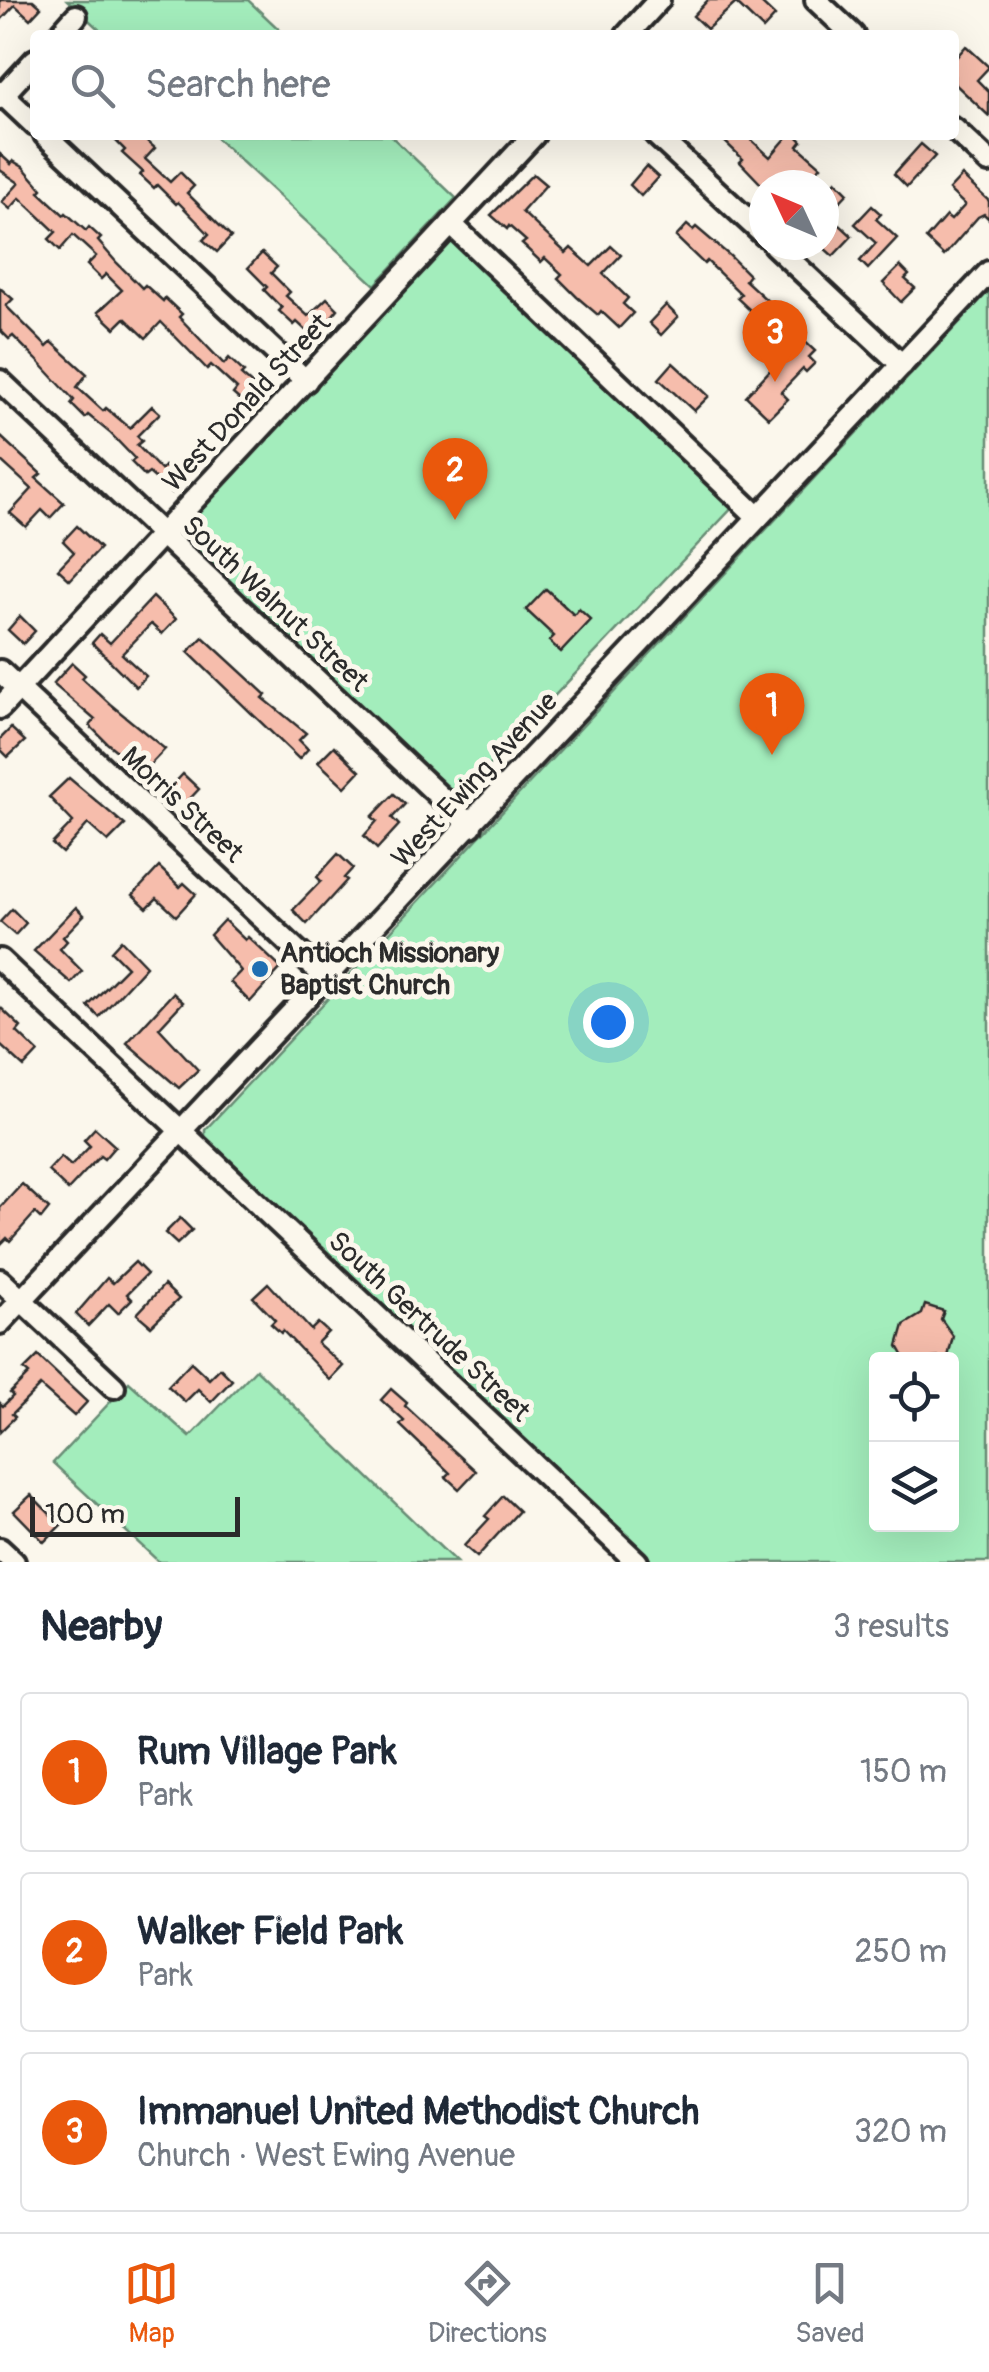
<!DOCTYPE html>
<meta charset="utf-8">
<style>
body{margin:0;font-family:Pangolin,sans-serif;background:#f6f6f7;color:#1f2937}
.controls{position:absolute;right:30px;bottom:30px;display:grid;overflow:hidden;border-radius:10px;box-shadow:0 10px 40px #0002}
.controls button{width:90px;height:90px;display:grid;place-items:center;padding:0;border:0;border-bottom:2px solid #e0e1e3;background:#fff;color:#1f2937;font:50px sans-serif}
.compass{position:absolute;left:749px;top:170px;width:90px;height:90px;border-radius:50%;background:#fff;box-shadow:0 10px 40px #0002;rotate:314deg}
.scale{position:absolute;left:30px;bottom:25px;width:210px;box-sizing:border-box;padding-left:10px;border:5px solid #2b2b2b;border-top:0;font-size:28px;line-height:35px;white-space:nowrap;color:#2b2b2b;-webkit-text-stroke:8px #fbf7ec;paint-order:stroke}
.you{position:absolute;left:608px;top:1022px;width:35px;height:35px;margin:-25px;border:8px solid #fff;border-radius:50%;background:#1a73e8;box-shadow:0 0 0 15px #1a73e833}
.badge{display:grid;place-items:center;width:65px;height:65px;border-radius:50%;background:#ea580c;color:#fff;font-size:32px;font-weight:700}
.pin{position:absolute;translate:-50% -82px;filter:drop-shadow(0 2px 5px #0008)}
.pin::after{content:'';position:absolute;top:52px;width:35px;height:30px;background:inherit;clip-path:polygon(0 0,100% 0,50% 100%)}
.list{margin:0;padding:0;list-style:none}
h2{display:flex;justify-content:space-between;align-items:center;height:130px;margin:0;padding:0 40px;font-size:42px}
h2 small{font-size:32px;font-weight:400;color:#747a83}
.list li{display:grid;grid-template-columns:65px 1fr auto;gap:30px;align-items:center;box-sizing:border-box;height:160px;margin:0 20px 20px;padding:0 20px;border:2px solid #e0e1e3;border-radius:10px}
.list b{display:block;font-size:38px;white-space:nowrap}
.list p{margin:0;font-size:32px;white-space:nowrap;color:#747a83}
.list em{font-size:32px;font-style:normal;color:#747a83}
.icon{flex:none;width:55px;height:55px;fill:none;stroke:currentColor;stroke-width:2;stroke-linecap:round;stroke-linejoin:round}
.map{position:relative;flex:none;width:989px;height:1562px;overflow:hidden}
.search{position:absolute;background:#fff;box-shadow:0 10px 40px #0002;left:30px;right:30px;top:30px;height:110px;display:flex;align-items:center;gap:25px;box-sizing:border-box;padding:0 35px;border-radius:10px;color:#747a83;font-size:38px}
.sheet{height:670px;background:#fff}
nav{display:flex;justify-content:space-around;align-items:center;box-sizing:border-box;height:140px;border-top:2px solid #e0e1e3;background:#fff;font-size:28px;color:#747a83}
nav a{display:grid;justify-items:center;gap:5px}
nav .on{color:#ea580c}
.map>svg:first-child{display:block}
</style>
<div class="map">
<svg width="989" height="1562" viewBox="0 0 989 1562">
<rect width="100%" height="100%" fill="#fbf7ec"/>
<filter id="ink" filterUnits="userSpaceOnUse"><feTurbulence type="fractalNoise" baseFrequency=".01" numOctaves="2"/><feDisplacementMap in="SourceGraphic" scale="20" xChannelSelector="R" yChannelSelector="G"/><feConvolveMatrix kernelMatrix="1 2 1 2 8 2 1 2 1" color-interpolation-filters="sRGB"/></filter>
<g filter="url(#ink)">
<!-- green -->
<g fill="#a3edbc" stroke="#678c74" stroke-width="2.5" fill-rule="evenodd">
<path d="M67 0H248L285 35H105Z"/>
<path d="M213 135H390L456 198 375 285Z"/>
<path d="M451 238 734 506 457 799 176 533Z"/>
<path d="M989 291V1562H653L205 1140V1130ZM876 1360H952V1524H876Z"/>
<path d="M256 1369 456 1562H159L53 1463 129 1382 190 1437Z"/>
</g>
<!-- building -->
<g fill="#f6bdac" stroke="#2b2b2b" stroke-width="2.5">
<path d="M0 0H33L41 7 30 19 15 5 0 21Z"/>
<path d="M708 0H758L775 16 763 29 736 3 707 29 693 16Z"/>
<path d="M966 46 989 67 977 80 989 92V116L954 83V60Z"/>
<path d="M110 135H140L155 148 145 159 170 182 180 172 194 186 187 193 231 237 217 252 203 240 209 234 178 202 176 204 157 185 154 188 140 175 143 172 122 153 125 150Z"/>
<path d="M718 135H746L770 157 789 135H796L802 141 798 146 821 166 804 185H762L740 162 743 159Z"/>
<path d="M921 144 935 156 907 187 894 174Z"/>
<path d="M0 154 11 164 13 161 23 167 42 189 39 192 64 215 66 213 86 231 89 227 101 238 98 241 117 263 142 288 145 285 163 301 165 298 182 314 179 317 224 364 229 358 244 372 241 375 262 393 249 408 233 394 237 389 211 365 207 369 161 322 146 338 125 318 115 328 98 312 122 290 106 274 101 279 87 265 96 256 73 235 60 250 49 239 56 232 20 198 10 209 2 202 19 183 0 170Z"/>
<path d="M646 166 658 177 641 196 630 185Z"/>
<path d="M533 174 546 185 522 212 566 253 571 248 591 266 611 246 621 255 603 274 628 298 623 304 633 313 619 328 601 311 598 315 577 297 558 278 562 274 545 258 541 262 522 244 526 241 509 226 507 229 491 215Z"/>
<path d="M962 176 989 201V219L984 214 978 217 944 256 926 239 946 216 951 220 965 205 949 190Z"/>
<path d="M836 181 848 193 828 214 852 236 833 256 824 248V193Z"/>
<path d="M872 206 881 214 876 219 897 238 868 269 860 261 876 243 855 224Z"/>
<path d="M687 225 693 230 696 227 730 256 749 275 745 280 783 315 770 329 737 298 741 294 707 261 704 264 676 237Z"/>
<path d="M262 253 277 267 271 273 290 292 286 296 308 316 327 298 338 309 314 338 297 322 294 325 279 311 282 308 264 290 267 287 248 268Z"/>
<path d="M900 266 909 275 905 279 915 288 901 302 883 283Z"/>
<path d="M0 288 13 299 6 306 47 347 52 342 87 374 77 387 103 411 106 408 130 428 152 406 160 413 137 436 142 441 137 445 161 470 164 466 178 479 174 483 178 487 172 493 149 473 145 476 131 462 135 459 110 433 88 415 85 418 71 404 74 400 36 359 13 336 9 339 0 330Z"/>
<path d="M666 305 678 317 661 335 649 323Z"/>
<path d="M788 338 795 344 801 338 815 351 809 357 815 363 806 372 803 369 781 392 788 399 769 418 746 396 786 353 780 347Z"/>
<path d="M673 363 709 396 694 411 659 379Z"/>
<path d="M0 436 41 474 36 478 64 503 50 518 42 510 26 527 10 513 32 489 0 460Z"/>
<path d="M77 526 100 548 70 580 58 569 74 552 63 541Z"/>
<path d="M546 589 574 615 579 609 591 620 561 652 549 641 554 636 526 610Z"/>
<path d="M153 597 176 619 162 634 151 624 122 654 146 676 136 687 92 643 100 634 110 643Z"/>
<path d="M20 616 35 631 23 644 8 630Z"/>
<path d="M203 637 266 695 263 698 306 733 299 740 308 749 299 759 188 652Z"/>
<path d="M72 663 85 675 82 678 110 704 165 749 143 772 107 743 90 726 95 720 53 684Z"/>
<path d="M11 728 25 741 8 757 0 749V739Z"/>
<path d="M334 746 360 771 345 787 318 762Z"/>
<path d="M183 774 199 789 185 804 170 788Z"/>
<path d="M69 778 125 825 108 842 88 824 62 853 52 844 73 822 49 797Z"/>
<path d="M394 794 405 804 392 818 399 825 377 849 364 836 377 821 372 817Z"/>
<path d="M338 854 353 868 344 878 347 880 307 924 293 910 321 881 317 877Z"/>
<path d="M159 867 180 887 184 883 196 894 176 916 157 898 147 908 133 895Z"/>
<path d="M76 907 84 915 63 937 67 941 60 949 82 971 71 983 34 951Z"/>
<path d="M12 909 26 923 15 935 0 922Z"/>
<path d="M224 920 245 940 248 937 281 968 250 1002 230 982 241 971 210 935Z"/>
<path d="M121 940 146 966 99 1017 88 1006 127 967 111 951Z"/>
<path d="M173 993 183 1002 159 1028 198 1070 179 1088 127 1043Z"/>
<path d="M0 1007 21 1027 17 1032 38 1052 24 1067 0 1045Z"/>
<path d="M95 1128 115 1146 104 1159 100 1156 68 1190 48 1171 61 1157 71 1166 90 1146 84 1140Z"/>
<path d="M22 1184 49 1209 41 1219 35 1213 10 1241 7 1238 0 1245V1208Z"/>
<path d="M180 1218 192 1230 177 1244 165 1233Z"/>
<path d="M135 1262 147 1274 127 1294 132 1299 118 1313 109 1304 88 1326 76 1314 107 1278 113 1283Z"/>
<path d="M268 1283 311 1330 318 1323 328 1332 317 1343 343 1366 330 1380 283 1331 281 1333 271 1324 275 1320 253 1297Z"/>
<path d="M164 1285 179 1299 151 1326 137 1314Z"/>
<path d="M925 1305 944 1311 941 1319 953 1336 948 1357 906 1360 898 1346 904 1325 922 1314Z"/>
<path d="M38 1356 87 1402 74 1416 40 1386 12 1414 15 1417 0 1432V1403L3 1406 13 1396 10 1393 29 1374 24 1370Z"/>
<path d="M191 1362 209 1379 220 1368 232 1380 211 1402 198 1389 185 1402 168 1386Z"/>
<path d="M391 1389 407 1403 405 1406 476 1471 459 1489 446 1477 450 1473 400 1425 404 1421 381 1400Z"/>
<path d="M31 1495 61 1525 44 1542 14 1511Z"/>
<path d="M503 1496 519 1511 477 1557 464 1546 489 1519 485 1516Z"/>
</g>
<g fill="none" stroke-linecap="round" stroke-linejoin="round">
<!-- minor casing -->
<g stroke="#2b2b2b" stroke-width="28">
<g id="minor">
<path d="M816 0 853 35"/>
<path d="M59 35 76 16"/>
<path d="M627 35 659 0"/>
<path d="M0 92 35 125"/>
<path d="M0 98 35 60"/>
<path d="M954 129 989 162"/>
<path d="M45 135 306 381"/>
<path d="M656 135 764 235"/>
<path d="M451 224 758 517"/>
<path d="M774 245 902 365"/>
<path d="M0 381 471 826"/>
<path d="M0 671 327 979"/>
<path d="M0 708 534 135"/>
<path d="M0 960 637 1562"/>
<path d="M0 1280 114 1387"/>
<path d="M0 1323 989 272"/>
<path d="M0 1549 14 1562"/>
</g>
</g>
<!-- minor -->
<use href="#minor" stroke="#fbf7ec" stroke-width="20"/>
</g>
</g>
<!-- markers -->
<circle fill="#1f6fb2" stroke="#fbf7ec" stroke-width="4" cx="260" cy="969" r="10"/>
<g text-anchor="middle" dominant-baseline="central" stroke-width="10" stroke-linejoin="round" paint-order="stroke">
<!-- street labels -->
<g font-size="28" fill="#2b2b2b" stroke="#fbf7ec">
<text transform="translate(247 403) rotate(-47)">West Donald Street</text>
<text transform="translate(275 604) rotate(43)">South Walnut Street</text>
<text transform="translate(475 780) rotate(-47)">West Ewing Avenue</text>
<text transform="translate(182 805) rotate(43)">Morris Street</text>
<text transform="translate(429 1327) rotate(43)">South Gertrude Street</text>
</g>
<!-- poi labels -->
<g font-size="28" font-weight="bold" fill="#2b2b2b" stroke="#fbf7ec" text-anchor="start">
<text x="280" y="953">Antioch Missionary<tspan x="280" dy="32">Baptist Church</tspan></text>
</g>
</g>
</svg>
<div class="controls">
<button><svg class="icon" aria-label="locate" viewBox="0 0 24 24"><circle cx="12" cy="12" r="6"/><path d="M12 2v4M12 18v4M2 12h4M18 12h4"/></svg></button>
<button><svg class="icon" aria-label="layers" viewBox="0 0 24 24"><path d="M12 4l9 5-9 5-9-5zM3 14l9 5 9-5"/></svg></button>
</div>
<svg class="compass" viewBox="-18 -18 36 36"><path d="M0-13l5 13h-10z" fill="#e53935"/><path d="M0 13l5-13h-10z" fill="#747a83"/></svg>
<div class="scale">100 m</div>
<div class="you"></div>
<div class="pin badge" style="left:772px;top:755px">1</div>
<div class="pin badge" style="left:455px;top:520px">2</div>
<div class="pin badge" style="left:775px;top:382px">3</div>
<div class="search"><svg class="icon" aria-label="search" viewBox="0 0 24 24"><circle cx="10" cy="10" r="6"/><path d="M15 15l6 6"/></svg>Search here</div>
</div>
<section class="sheet">
<h2>Nearby<small>3 results</small></h2>
<ul class="list">
<li><span class="badge">1</span><div><b>Rum Village Park</b><p>Park</p></div><em>150 m</em></li>
<li><span class="badge">2</span><div><b>Walker Field Park</b><p>Park</p></div><em>250 m</em></li>
<li><span class="badge">3</span><div><b>Immanuel United Methodist Church</b><p>Church · West Ewing Avenue</p></div><em>320 m</em></li>
</ul>
</section>
<nav>
<a class="on"><svg class="icon" aria-label="map" viewBox="0 0 24 24"><path d="M3 6l6-2 6 2 6-2v14l-6 2-6-2-6 2zM9 4v14M15 6v14"/></svg>Map</a>
<a><svg class="icon" aria-label="directions" viewBox="0 0 24 24"><path d="M12 3l9 9-9 9-9-9zM9 14v-3h6M13 9l2 2-2 2"/></svg>Directions</a>
<a><svg class="icon" aria-label="saved" viewBox="0 0 24 24"><path d="M7 4h10v16l-5-4-5 4z"/></svg>Saved</a>
</nav>
